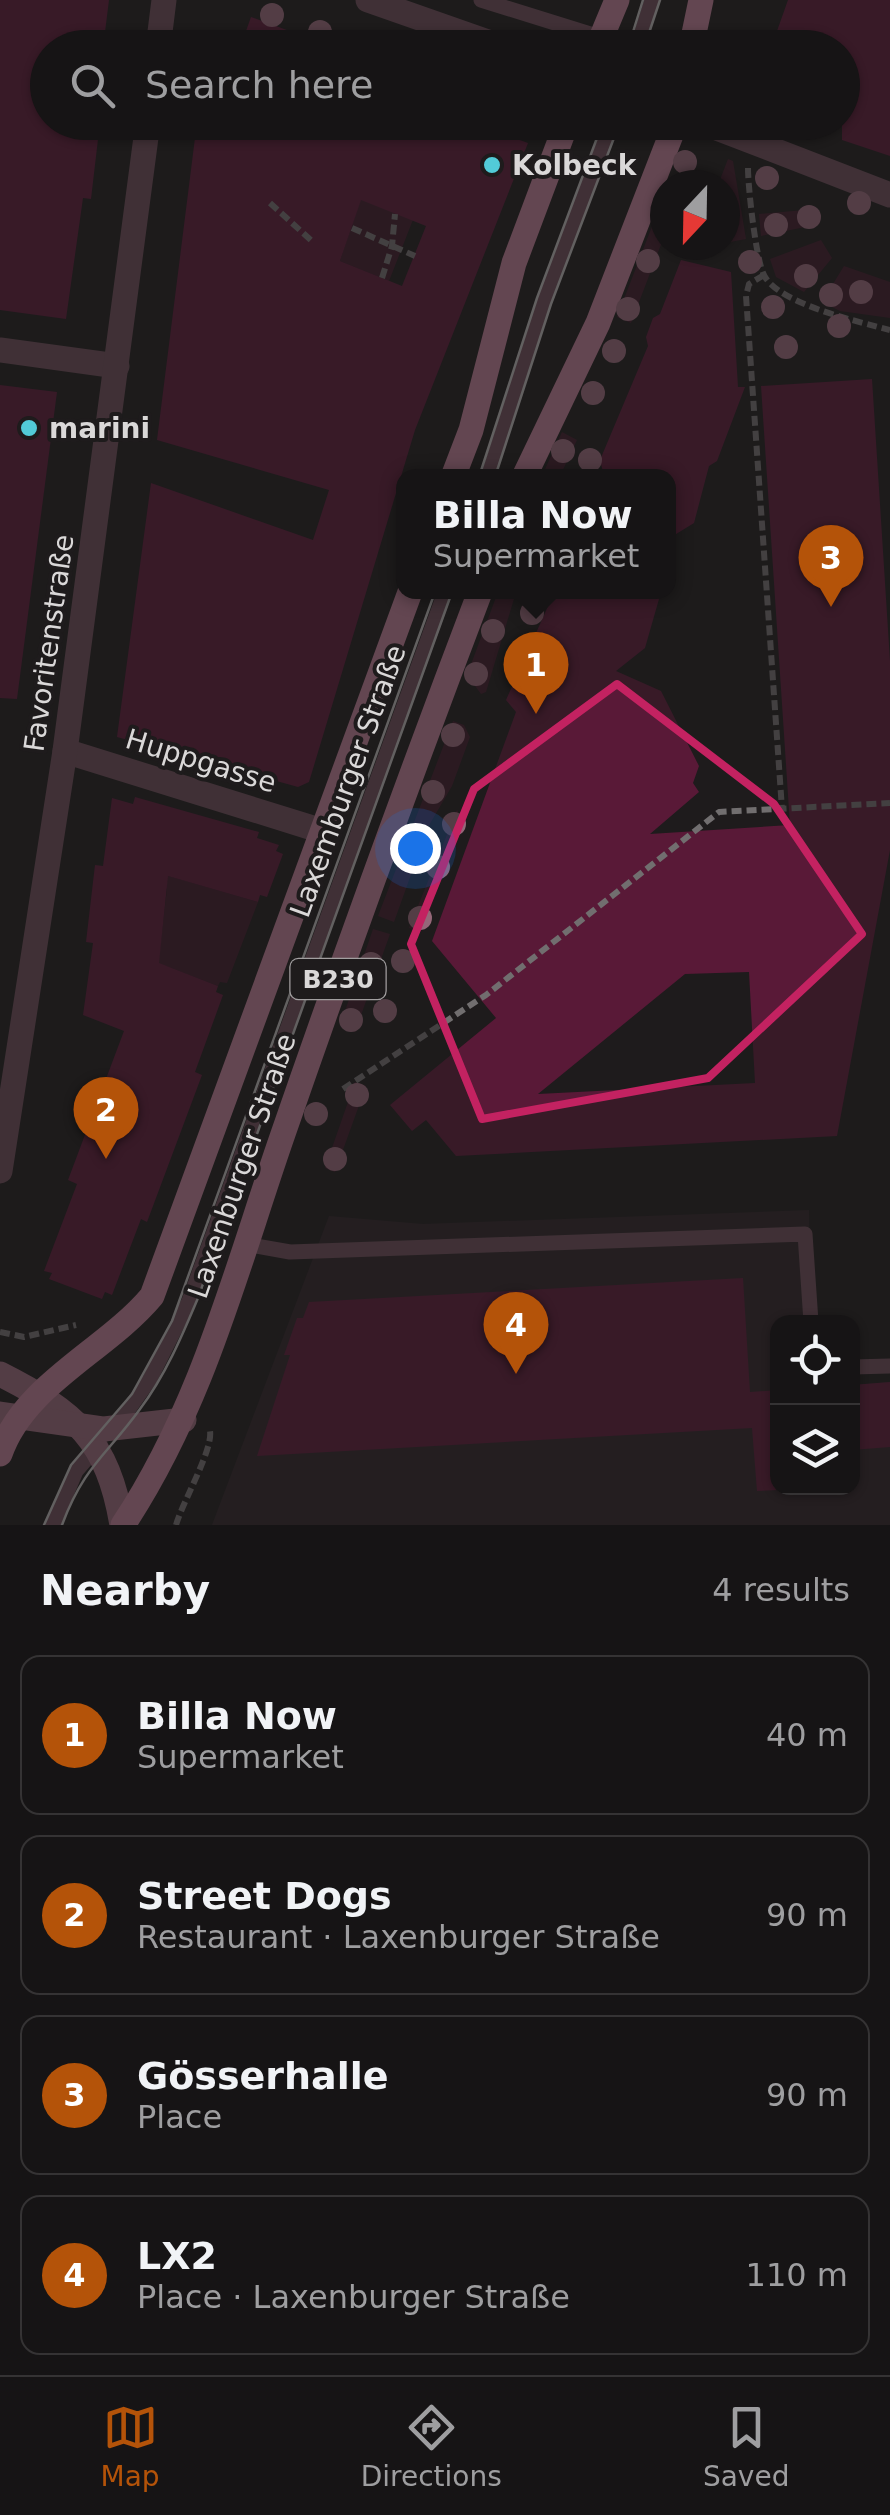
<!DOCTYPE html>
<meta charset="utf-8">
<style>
body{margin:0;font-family:"DejaVu Sans",sans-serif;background:#1f1d1e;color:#f1f3f6}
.controls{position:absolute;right:30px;bottom:30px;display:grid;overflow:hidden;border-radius:20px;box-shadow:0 2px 8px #0004}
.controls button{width:90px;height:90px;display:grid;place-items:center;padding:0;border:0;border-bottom:2px solid #353334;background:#161415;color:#f1f3f6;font:50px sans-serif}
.compass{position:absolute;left:650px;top:170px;width:90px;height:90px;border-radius:50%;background:#161415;box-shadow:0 2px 8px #0004;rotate:202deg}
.you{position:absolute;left:415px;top:848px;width:35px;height:35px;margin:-25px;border:8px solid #fff;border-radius:50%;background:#1a73e8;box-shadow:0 0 0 15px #1a73e833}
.badge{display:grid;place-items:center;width:65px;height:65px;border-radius:50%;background:#b45309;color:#fff;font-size:32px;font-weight:700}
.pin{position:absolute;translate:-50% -82px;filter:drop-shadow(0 2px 5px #0008)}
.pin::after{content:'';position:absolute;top:52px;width:35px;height:30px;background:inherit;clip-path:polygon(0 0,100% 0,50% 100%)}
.popup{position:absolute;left:396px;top:469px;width:280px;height:130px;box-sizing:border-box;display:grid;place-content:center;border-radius:20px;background:#161415;filter:drop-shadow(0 2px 8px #0005);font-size:32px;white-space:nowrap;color:#9e9ea0}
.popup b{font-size:38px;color:#f1f3f6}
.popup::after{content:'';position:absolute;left:50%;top:100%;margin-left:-20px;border:20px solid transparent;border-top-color:#161415}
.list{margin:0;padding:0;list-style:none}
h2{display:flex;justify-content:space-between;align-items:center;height:130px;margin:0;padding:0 40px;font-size:42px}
h2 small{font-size:32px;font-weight:400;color:#9e9ea0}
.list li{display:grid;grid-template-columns:65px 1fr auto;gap:30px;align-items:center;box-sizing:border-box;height:160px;margin:0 20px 20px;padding:0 20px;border:2px solid #353334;border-radius:20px}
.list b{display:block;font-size:38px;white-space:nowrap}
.list p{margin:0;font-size:32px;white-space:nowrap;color:#9e9ea0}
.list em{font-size:32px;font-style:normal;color:#9e9ea0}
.icon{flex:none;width:55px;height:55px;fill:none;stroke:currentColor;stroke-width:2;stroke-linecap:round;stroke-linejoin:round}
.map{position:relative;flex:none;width:890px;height:1525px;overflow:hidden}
.search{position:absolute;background:#161415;box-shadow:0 2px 8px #0004;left:30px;right:30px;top:30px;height:110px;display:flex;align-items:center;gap:25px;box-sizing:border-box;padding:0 35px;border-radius:55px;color:#9e9ea0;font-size:38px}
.sheet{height:850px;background:#161415}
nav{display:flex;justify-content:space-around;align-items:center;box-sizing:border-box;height:140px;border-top:2px solid #353334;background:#161415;font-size:28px;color:#9e9ea0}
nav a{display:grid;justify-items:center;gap:5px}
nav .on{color:#b45309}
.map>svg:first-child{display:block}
</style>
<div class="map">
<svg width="890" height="1525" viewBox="0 0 890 1525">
<rect width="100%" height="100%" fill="#1e1b1c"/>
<!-- built -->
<path fill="#2d2327" d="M809 1210 811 1322H778V1488H852L853 1385 890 1382V1525H212L329 1216 423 1224Z"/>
<!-- green -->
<g fill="#3d1a29">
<path d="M302 130 429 174 439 183 444 180 446 186 434 218 416 212 389 281 340 261 363 192 334 182 312 244 265 227 274 187 305 198 313 174 293 166Z"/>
<path d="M728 159 733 161 746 239 725 243V185H718Z"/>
<path d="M665 193V234L631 323 617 317Z"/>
<path d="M816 209 820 224 761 236 759 214Z"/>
<path d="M821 240 832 258 804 292 776 277 770 259Z"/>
<path d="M844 266 890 282V318L840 311 822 302Z"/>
<path d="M562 432 577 440 560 476H542Z"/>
<path d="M498 592H516L486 692 481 694 470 679V667Z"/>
<path d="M453 721 464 725 470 737 452 786 428 827 394 922 378 916Z"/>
<path d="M457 810 461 817 420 931 409 928Z"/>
<path d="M162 874 258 902 227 983 220 982 218 986 166 966 160 978 152 957H159L167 889 161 886Z"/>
<path d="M373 929 390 934 355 1032 341 1023Z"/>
<path d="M355 1082 366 1086 335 1172 325 1168Z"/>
</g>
<!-- building -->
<g fill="#591937" fill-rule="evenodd">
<path d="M0 0H109L103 48H48V122H100L91 199 83 198 66 319 0 310Z"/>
<path d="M788 0H890V156L842 140V48H771Z"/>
<path d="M251 17 325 44 324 48H240Z"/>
<path d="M197 122H471L528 143 415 430 309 782 298 787 117 737 151 483 313 540 329 490 157 440ZM361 200 426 226 402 286 340 261Z"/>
<path d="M681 260 731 272 738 387H745L717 461 709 466 694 523 668 539V476H604L600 460 648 346 646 337 653 318 660 314Z"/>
<path d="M872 379 890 661V850L837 1136 456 1156 426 1120 412 1131 390 1105 496 1018 432 941 516 712 506 700 549 604 547 592H661L645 648 616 671 661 691 699 766 693 783 699 792 650 834 790 825 761 386ZM749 972 755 1083 538 1094 685 974Z"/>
<path d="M0 385 57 392 17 699 0 698Z"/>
<path d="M135 797 259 832 257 838 279 845 276 851 283 854 267 897 260 895 258 902 168 876 159 963 218 986 216 992 223 995 195 1072 202 1075 147 1222 141 1219 112 1295 105 1292 102 1299 49 1279 52 1273 44 1271 77 1184 68 1180 124 1031 83 1015 93 943 86 942 95 865 103 866 112 798 133 804Z"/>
<path d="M743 1278 750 1392 778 1390V1490L757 1491 752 1428 257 1456 290 1355H284L297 1318H303L309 1302Z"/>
<path d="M890 1382V1447L852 1450V1385Z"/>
</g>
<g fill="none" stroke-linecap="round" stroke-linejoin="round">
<!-- path -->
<g stroke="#716e6f" stroke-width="6" stroke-dasharray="10 5" stroke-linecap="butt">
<path d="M104 34 133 39"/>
<path d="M748 168C748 188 756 260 764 275 778 304 860 322 890 330"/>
<path d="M270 203 313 242"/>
<path d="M352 228 415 256"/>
<path d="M764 275 749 284 746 296 782 809"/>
<path d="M382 278 392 246 395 214"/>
<path d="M343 1089 486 995 719 812 890 803"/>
<path d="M0 1332 24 1337 76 1325"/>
<path d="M176 1525C183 1501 213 1450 210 1431"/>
</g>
<!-- lane -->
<g stroke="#6a4b57" stroke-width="15">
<path d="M481 0 635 48"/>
<path d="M637 48 652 0"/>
<path d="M488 477 544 301 612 122"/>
<path d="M245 1244 290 1252 805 1234 811 1322"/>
<path d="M852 1367 890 1366"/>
<path d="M116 1427 150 1379 189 1301 445 592"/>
<path d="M53 1525 76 1471 100 1443"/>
</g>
<!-- street -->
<g stroke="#6a4b57" stroke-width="25">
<path d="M368 0 505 48"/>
<path d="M158 48 164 0"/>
<path d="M717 128 890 195"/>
<path d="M0 350 117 366"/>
<path d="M65 751 319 830"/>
<path d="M0 1171 65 751 148 122"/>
</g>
<!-- secondary -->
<g stroke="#966678" stroke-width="25">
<path d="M0 1374C75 1412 108 1440 122 1525"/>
<path d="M0 1414 104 1429 184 1420"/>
</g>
<!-- primary -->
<g stroke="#b87a92" stroke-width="25">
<path d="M597 48 617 0"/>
<path d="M691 48 701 0"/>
<path d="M453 477 471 430 514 263 567 122"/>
<path d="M524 477 598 323 676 122"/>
<path d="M0 1454C24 1384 106 1351 152 1296L410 592"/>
<path d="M123 1525C203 1404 236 1269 283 1134 346 952 412 771 480 592"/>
</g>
<!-- tram -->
<g stroke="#b5b3b3" stroke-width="2.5">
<path d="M628 48 643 0"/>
<path d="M644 48 660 0"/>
<path d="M479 477 537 298 603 122"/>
<path d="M495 477 551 304 620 122"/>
<path d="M44 1525 71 1465 132 1394 172 1321 435 592"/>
<path d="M62 1525C84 1466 106 1456 140 1409 165 1376 182 1336 198 1298L452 592"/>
</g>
</g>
<!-- trees -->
<g fill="#956779">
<circle cx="272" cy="15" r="12"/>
<circle cx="320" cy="32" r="12"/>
<circle cx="685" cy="162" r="12"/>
<circle cx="767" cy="178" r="12"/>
<circle cx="859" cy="203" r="12"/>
<circle cx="809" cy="217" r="12"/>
<circle cx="776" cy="225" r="12"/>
<circle cx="648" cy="261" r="12"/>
<circle cx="750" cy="262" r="12"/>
<circle cx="806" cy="276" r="12"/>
<circle cx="861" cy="292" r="12"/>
<circle cx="831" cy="295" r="12"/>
<circle cx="773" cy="307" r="12"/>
<circle cx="628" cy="309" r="12"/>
<circle cx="839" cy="326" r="12"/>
<circle cx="786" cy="347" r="12"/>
<circle cx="614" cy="351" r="12"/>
<circle cx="593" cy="393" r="12"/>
<circle cx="563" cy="451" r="12"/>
<circle cx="590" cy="460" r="12"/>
<circle cx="532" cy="613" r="12"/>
<circle cx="493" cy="631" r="12"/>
<circle cx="476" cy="674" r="12"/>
<circle cx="453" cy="735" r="12"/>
<circle cx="433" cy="792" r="12"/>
<circle cx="454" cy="824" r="12"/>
<circle cx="411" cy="847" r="12"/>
<circle cx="438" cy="867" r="12"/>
<circle cx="420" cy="918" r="12"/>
<circle cx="403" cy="961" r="12"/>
<circle cx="371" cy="964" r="12"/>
<circle cx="385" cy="1011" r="12"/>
<circle cx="351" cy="1020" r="12"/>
<circle cx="357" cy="1095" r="12"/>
<circle cx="316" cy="1114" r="12"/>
<circle cx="335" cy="1159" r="12"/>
</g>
<!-- marked area -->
<path d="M0 0H890V1525H0ZM617 684 774 804 862 934 708 1078 482 1119 411 944 474 789Z" fill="#1e1b1c" fill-opacity=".55" fill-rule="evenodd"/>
<path fill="none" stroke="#c32261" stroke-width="8" stroke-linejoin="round" d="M617 684 774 804 862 934 708 1078 482 1119 411 944 474 789Z"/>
<!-- markers -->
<g fill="#52cbd8" stroke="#1e1b1c" stroke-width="4">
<circle cx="492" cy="165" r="10"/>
<circle cx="29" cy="428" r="10"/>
</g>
<g text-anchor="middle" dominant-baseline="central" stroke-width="8" stroke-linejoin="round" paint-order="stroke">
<!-- shield labels -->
<rect fill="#1e1b1c" stroke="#a29fa0" stroke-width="2.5" x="290.5" y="959" width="95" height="40" rx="8"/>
<g font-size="25" font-weight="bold" fill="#dad8d8">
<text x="338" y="979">B230</text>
</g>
<!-- poi labels -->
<g font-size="28" font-weight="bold" fill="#dad8d8" stroke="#1e1b1c" text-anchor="start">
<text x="512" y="165">Kolbeck</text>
<text x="49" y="428">marini</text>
</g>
<!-- street labels -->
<g font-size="28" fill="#dad8d8" stroke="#1e1b1c">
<text transform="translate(49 643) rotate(-82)">Favoritenstraße</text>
<text transform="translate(201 761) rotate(17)">Huppgasse</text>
<text transform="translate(348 781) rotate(-70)">Laxemburger Straße</text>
<text transform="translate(242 1166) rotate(-71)">Laxenburger Straße</text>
</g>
</g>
</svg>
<div class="controls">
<button><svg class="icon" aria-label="locate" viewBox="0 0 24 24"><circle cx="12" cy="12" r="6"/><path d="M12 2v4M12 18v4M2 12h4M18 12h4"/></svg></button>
<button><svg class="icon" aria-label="layers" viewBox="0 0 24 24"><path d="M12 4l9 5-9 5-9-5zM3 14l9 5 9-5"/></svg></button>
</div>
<svg class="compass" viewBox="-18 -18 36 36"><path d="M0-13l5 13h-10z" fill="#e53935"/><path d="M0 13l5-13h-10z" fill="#9e9ea0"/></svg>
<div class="you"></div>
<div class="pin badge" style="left:536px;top:714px">1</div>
<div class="popup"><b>Billa Now</b>Supermarket</div>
<div class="pin badge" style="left:106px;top:1159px">2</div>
<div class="pin badge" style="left:831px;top:607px">3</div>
<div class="pin badge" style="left:516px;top:1374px">4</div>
<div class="search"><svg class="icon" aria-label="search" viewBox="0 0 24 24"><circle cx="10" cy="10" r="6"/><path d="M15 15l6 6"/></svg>Search here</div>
</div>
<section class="sheet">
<h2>Nearby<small>4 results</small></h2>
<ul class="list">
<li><span class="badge">1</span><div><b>Billa Now</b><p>Supermarket</p></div><em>40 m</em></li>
<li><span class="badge">2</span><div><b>Street Dogs</b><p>Restaurant · Laxenburger Straße</p></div><em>90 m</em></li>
<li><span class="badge">3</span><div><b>Gösserhalle</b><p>Place</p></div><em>90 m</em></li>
<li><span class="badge">4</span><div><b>LX2</b><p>Place · Laxenburger Straße</p></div><em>110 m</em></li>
</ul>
</section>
<nav>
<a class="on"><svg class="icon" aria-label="map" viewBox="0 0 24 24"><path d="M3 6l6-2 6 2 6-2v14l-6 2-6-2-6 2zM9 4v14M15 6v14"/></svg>Map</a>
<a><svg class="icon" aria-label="directions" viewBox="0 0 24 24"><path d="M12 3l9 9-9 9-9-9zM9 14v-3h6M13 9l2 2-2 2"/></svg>Directions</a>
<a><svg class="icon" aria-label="saved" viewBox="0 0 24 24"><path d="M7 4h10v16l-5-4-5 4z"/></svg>Saved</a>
</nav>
